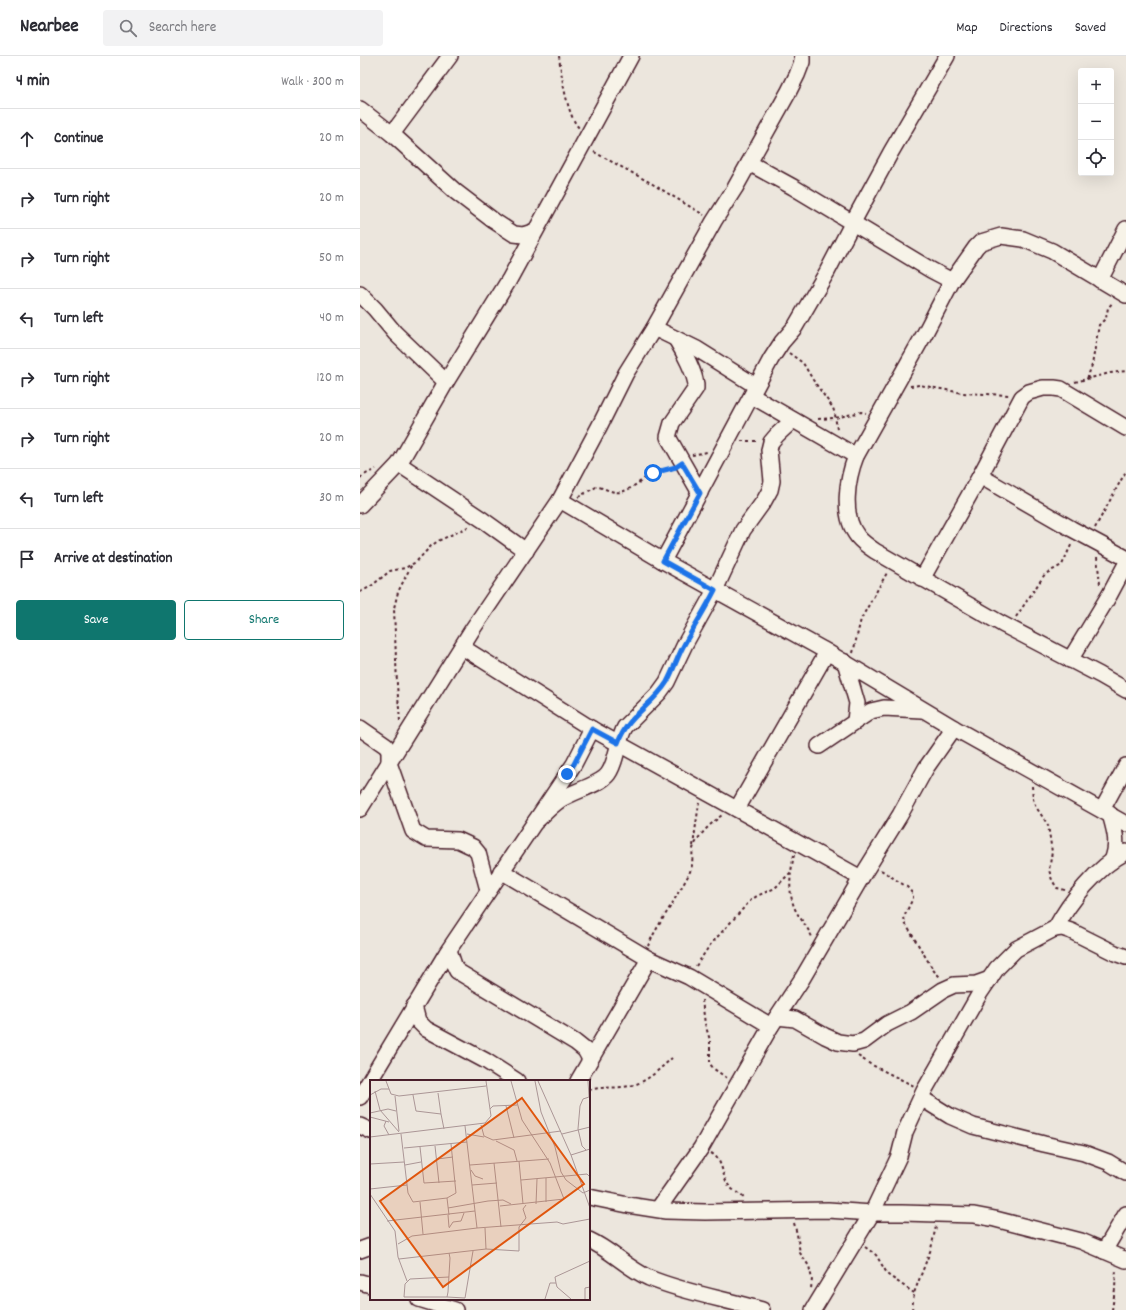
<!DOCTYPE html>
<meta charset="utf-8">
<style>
body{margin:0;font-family:Dekko,sans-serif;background:#f2f2f3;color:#2b2b33}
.controls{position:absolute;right:12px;top:12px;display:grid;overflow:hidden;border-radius:4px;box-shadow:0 4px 16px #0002}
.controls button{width:36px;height:36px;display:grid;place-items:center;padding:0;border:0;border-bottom:1px solid #e1e1e2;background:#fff;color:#2b2b33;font:20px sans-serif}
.stop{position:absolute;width:12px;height:12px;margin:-9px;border:3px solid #1a73e8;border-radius:50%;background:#fff}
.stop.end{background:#1a73e8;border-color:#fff;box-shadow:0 1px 4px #0008}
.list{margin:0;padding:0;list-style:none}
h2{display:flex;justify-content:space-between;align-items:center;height:52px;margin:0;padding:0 16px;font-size:17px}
h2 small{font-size:13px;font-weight:400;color:#7c7c81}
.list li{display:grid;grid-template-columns:26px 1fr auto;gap:12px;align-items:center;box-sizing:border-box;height:60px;padding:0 16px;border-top:1px solid #e1e1e2}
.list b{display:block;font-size:15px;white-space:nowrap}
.list em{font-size:13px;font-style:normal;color:#7c7c81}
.actions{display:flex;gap:8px;padding:12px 16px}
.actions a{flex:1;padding:9px 0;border:1px solid #0f766e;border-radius:4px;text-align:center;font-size:14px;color:#0f766e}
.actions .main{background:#0f766e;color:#fff}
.icon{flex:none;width:22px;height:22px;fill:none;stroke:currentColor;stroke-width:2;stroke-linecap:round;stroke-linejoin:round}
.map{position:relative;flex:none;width:766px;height:1254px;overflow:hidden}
header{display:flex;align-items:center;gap:24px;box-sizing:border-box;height:56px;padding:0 20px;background:#fff;border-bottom:1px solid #e1e1e2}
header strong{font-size:19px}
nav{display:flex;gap:22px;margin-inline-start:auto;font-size:14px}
.search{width:280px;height:36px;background:#f2f2f3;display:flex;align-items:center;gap:10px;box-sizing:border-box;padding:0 14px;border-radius:4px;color:#7c7c81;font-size:15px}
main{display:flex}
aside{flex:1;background:#fff}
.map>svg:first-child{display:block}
</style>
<header>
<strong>Nearbee</strong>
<div class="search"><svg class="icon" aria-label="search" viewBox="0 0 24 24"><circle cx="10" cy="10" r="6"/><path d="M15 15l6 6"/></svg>Search here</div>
<nav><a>Map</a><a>Directions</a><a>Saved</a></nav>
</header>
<main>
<aside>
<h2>4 min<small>Walk · 300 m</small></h2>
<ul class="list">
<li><svg class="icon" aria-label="ahead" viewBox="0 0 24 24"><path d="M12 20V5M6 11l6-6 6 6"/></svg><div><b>Continue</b></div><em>20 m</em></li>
<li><svg class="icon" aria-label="right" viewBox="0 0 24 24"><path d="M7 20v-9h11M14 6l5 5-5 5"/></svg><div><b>Turn right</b></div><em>20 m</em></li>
<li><svg class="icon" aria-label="right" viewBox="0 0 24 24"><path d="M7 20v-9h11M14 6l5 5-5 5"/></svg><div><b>Turn right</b></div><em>50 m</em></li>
<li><svg class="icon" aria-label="left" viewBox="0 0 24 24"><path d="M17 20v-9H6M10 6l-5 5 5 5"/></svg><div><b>Turn left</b></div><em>40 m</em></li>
<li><svg class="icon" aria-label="right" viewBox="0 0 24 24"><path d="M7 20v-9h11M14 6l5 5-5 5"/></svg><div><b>Turn right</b></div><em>120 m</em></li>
<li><svg class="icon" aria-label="right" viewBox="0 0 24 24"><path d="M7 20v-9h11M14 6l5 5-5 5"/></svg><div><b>Turn right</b></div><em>20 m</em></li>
<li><svg class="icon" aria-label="left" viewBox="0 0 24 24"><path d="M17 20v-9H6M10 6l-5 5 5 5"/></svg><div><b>Turn left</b></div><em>30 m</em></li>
<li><svg class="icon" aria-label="arrive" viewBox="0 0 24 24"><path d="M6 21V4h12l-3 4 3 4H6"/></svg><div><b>Arrive at destination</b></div></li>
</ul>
<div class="actions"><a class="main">Save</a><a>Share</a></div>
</aside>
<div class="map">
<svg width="766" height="1254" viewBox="0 0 766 1254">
<rect width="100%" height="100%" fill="#ece6dd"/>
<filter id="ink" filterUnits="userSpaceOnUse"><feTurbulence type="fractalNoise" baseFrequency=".025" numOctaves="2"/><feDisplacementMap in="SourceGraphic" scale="8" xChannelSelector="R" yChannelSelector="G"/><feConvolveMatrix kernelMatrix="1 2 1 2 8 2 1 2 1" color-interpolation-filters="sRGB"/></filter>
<g filter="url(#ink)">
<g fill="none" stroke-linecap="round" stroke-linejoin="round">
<!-- minor casing -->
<g stroke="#4a1f2b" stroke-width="18">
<g id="minor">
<path d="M0 53 32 78 96 136 134 165 154 178 163 179 175 175"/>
<path d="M32 78 90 0"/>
<path d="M389 107 433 131 571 214 592 225"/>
<path d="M740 224 766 173"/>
<path d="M0 238 15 253 35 277 86 326"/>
<path d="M766 239 692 195 663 183 641 180 621 186 616 191 592 225 565 277 496 400C487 423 481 460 498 481 503 487 509 491 515 495L642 568 740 619 766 634"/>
<path d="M294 272 337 293 396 330"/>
<path d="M316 283C322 293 337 320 336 332L312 367 308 381 340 437"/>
<path d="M392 340 496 400"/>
<path d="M39 408 123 464 166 495"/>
<path d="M620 420 712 473 766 502"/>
<path d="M200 444 303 505 462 593 594 672 766 768"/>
<path d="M0 449 39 408 86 326 149 224 271 0"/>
<path d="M303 505 411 303 422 286 435 271 467 216 493 166 531 96 587 0"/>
<path d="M562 523 620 420 662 341 669 336 683 332H694L701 333 766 372"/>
<path d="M102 591 232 673 501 822"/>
<path d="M710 604 750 538 766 508"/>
<path d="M485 606 497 647 495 665"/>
<path d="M0 672 26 690 29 695V707L53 775 66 783 98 784 113 791 118 797 128 834"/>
<path d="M459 690 511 655 524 652 561 654"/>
<path d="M0 753 112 574 200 444 240 369 266 317 294 272 354 165 375 132 428 37 437 19 442 6V0"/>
<path d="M377 753 467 596"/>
<path d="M742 754 766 710"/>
<path d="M750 758C755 776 759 787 752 805"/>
<path d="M175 766C183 759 191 750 200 744 213 735 240 729 248 718 257 706 257 685 265 671L299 637 307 626 325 588 355 534 383 474 404 445 410 434 412 425 409 394 411 386 417 379 433 364"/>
<path d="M141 815 289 903 329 921 411 970"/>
<path d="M695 873C710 845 737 811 766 796"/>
<path d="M89 894 94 909 97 915 215 986 225 994 230 1003"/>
<path d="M54 950 58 965 66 973 126 1005 157 1025"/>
<path d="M417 961 435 963 465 980 478 986 493 988 504 985 527 968 551 956 583 934 594 929 616 928 630 923"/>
<path d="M218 1025 289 903"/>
<path d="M0 1041 86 898 214 708 232 673"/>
<path d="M561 1042 590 1060 613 1070 684 1088 724 1097 748 1106 766 1117"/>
<path d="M0 1070 11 1075"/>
<path d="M229 1141 268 1149 306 1155 345 1156 468 1154 512 1157H542L614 1159 635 1163 721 1185 766 1204"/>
<path d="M298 1153 341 1092 411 970 442 923 501 822 540 759 566 712 594 672"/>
<path d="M229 1184C251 1194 267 1212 289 1222 326 1237 365 1243 402 1254"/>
<path d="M0 1194 11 1190"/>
<path d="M744 1195 766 1158"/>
<path d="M0 1226 11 1229"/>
<path d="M59 1243 95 1254"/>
<path d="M453 1254 512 1157 539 1100 545 1076 564 1035 620 937 637 912 656 893 694 873 702 872 711 875 755 897 766 901"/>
</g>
</g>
<!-- path -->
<g stroke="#4a1f2b" stroke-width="2" stroke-dasharray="3 3" stroke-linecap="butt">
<path d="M199 0C201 17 207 60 219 72"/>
<path d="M234 96 289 126 344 159"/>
<path d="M429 297 443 307 453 324 473 352 475 358 477 374"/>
<path d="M727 323 732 309 739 269 746 262 748 252 753 246"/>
<path d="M715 326 750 317 766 315"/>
<path d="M550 330 560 329 602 337 649 339"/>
<path d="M458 363 475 362 501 356 506 357"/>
<path d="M381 385H398"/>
<path d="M332 399 347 396"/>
<path d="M0 422 4 419 16 413"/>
<path d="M218 441 236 431C244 431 253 438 261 436 273 433 283 422 294 417 299 414 306 414 312 413"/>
<path d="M735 472 766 415"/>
<path d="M737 501 740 528"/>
<path d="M0 536 10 531 30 515 45 512 56 506 71 490 78 485 110 470"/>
<path d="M656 561 685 518 702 509 712 487"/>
<path d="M493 597 501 563 528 515"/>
<path d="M40 665 37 629 34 552 38 536 52 508"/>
<path d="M672 730 673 743 676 751 688 769 692 796 689 814 692 824 697 832 705 834"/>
<path d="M333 790 339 747"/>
<path d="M434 799C430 818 427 839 437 857 442 865 448 872 452 881"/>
<path d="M521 814 547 831 553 838V842L544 861 545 867 574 915 581 922"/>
<path d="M288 890C296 871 308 856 317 839 322 830 330 819 332 809 333 801 331 795 335 788 341 776 352 767 362 759"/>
<path d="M336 910 350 889 391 844 397 840 415 832 431 816"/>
<path d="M342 944 345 968 350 984V1008L354 1013 367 1022"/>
<path d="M498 1000 510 1008 554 1030"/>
<path d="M229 1034C240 1031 251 1032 263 1031 285 1029 296 1016 312 1002"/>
<path d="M351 1097C364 1104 361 1121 370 1131 374 1135 381 1139 385 1143"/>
<path d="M434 1167 437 1178 440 1197 449 1210 452 1223 451 1233"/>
<path d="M505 1191 516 1199 528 1219 554 1237"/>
<path d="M552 1254 554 1237 571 1193 576 1170"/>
<path d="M752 1254 755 1233 756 1213"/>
</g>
<!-- minor -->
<use href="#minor" stroke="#f7f3e8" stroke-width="15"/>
</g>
</g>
<g fill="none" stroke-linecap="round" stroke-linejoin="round" filter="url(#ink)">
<!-- route -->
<path stroke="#1a73e8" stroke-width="5" d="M207 718 214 708 232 673 258 687C268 659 292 650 307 626 314 613 318 599 325 587 335 569 346 552 355 534L303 505 340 437 322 407 316 411 293 417"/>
</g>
<!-- overview -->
<g transform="translate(10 1024)">
<rect width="220" height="220" fill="#ece6dd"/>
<path fill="none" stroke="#ab9696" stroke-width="1" d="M16 1 21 14 29 16 116 6M165 1 171 32 185 67 191 92 196 100 213 113 220 110M168 1 201 75 220 128M5 11 10 30 29 52M68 13 71 34M0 15 11 9H19M43 15 46 31 71 34 74 49M25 16 29 51M136 26 144 58M120 29 123 26 147 25M0 33 18 29 26 31M0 37 19 42M16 41 14 46 19 55M111 45 114 56 123 60 191 51M95 46 107 148M208 49 210 26 213 19 219 17 218 1M208 49 212 66 216 70M31 54 38 113 43 122 77 118 86 113 81 64M97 54 114 57M192 54 220 47M0 57 115 43 121 36 116 1M126 61 144 70 147 81M65 66 69 103M50 67 54 103 86 101M34 68 97 62M201 75 220 69M67 79 83 77M149 81 153 124M124 83 131 147M0 84 34 82M35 85 51 82M100 85 179 79M101 90 105 96 113 99M207 95 217 94 219 96M151 100 207 95M102 105 127 103M0 109 37 105M0 114 25 151 28 177 37 201M77 118 79 135M50 122 53 154M176 122V98M166 124 167 99M130 126 194 119 180 83 152 40 141 1M78 128 118 121 133 120 141 124M78 135 79 147M17 141 105 131M79 148 83 142 91 141 94 133M115 148 116 169M28 164 42 156 107 148 187 142 193 144 220 139M79 173 80 178 78 212 77 217H34L35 204 40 199 79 197M29 179 116 169 149 171V147L156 138 153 129 156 125M186 203 185 197 220 181M77 217 95 218 103 171M175 219 180 203H186L187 207 201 219M215 219V208L220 207"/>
<path fill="#e0560e" fill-opacity="0.15" stroke="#e0560e" stroke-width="2" d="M152 18 214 104 73 207 10 121Z"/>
<rect width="220" height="220" fill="none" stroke="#4a1f2b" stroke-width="2"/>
</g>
</svg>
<div class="controls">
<button>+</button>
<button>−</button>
<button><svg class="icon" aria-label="locate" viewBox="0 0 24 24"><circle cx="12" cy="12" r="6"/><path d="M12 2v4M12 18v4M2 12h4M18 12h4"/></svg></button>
</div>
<div class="stop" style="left:293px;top:417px"></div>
<div class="stop end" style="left:207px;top:718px"></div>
</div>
</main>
